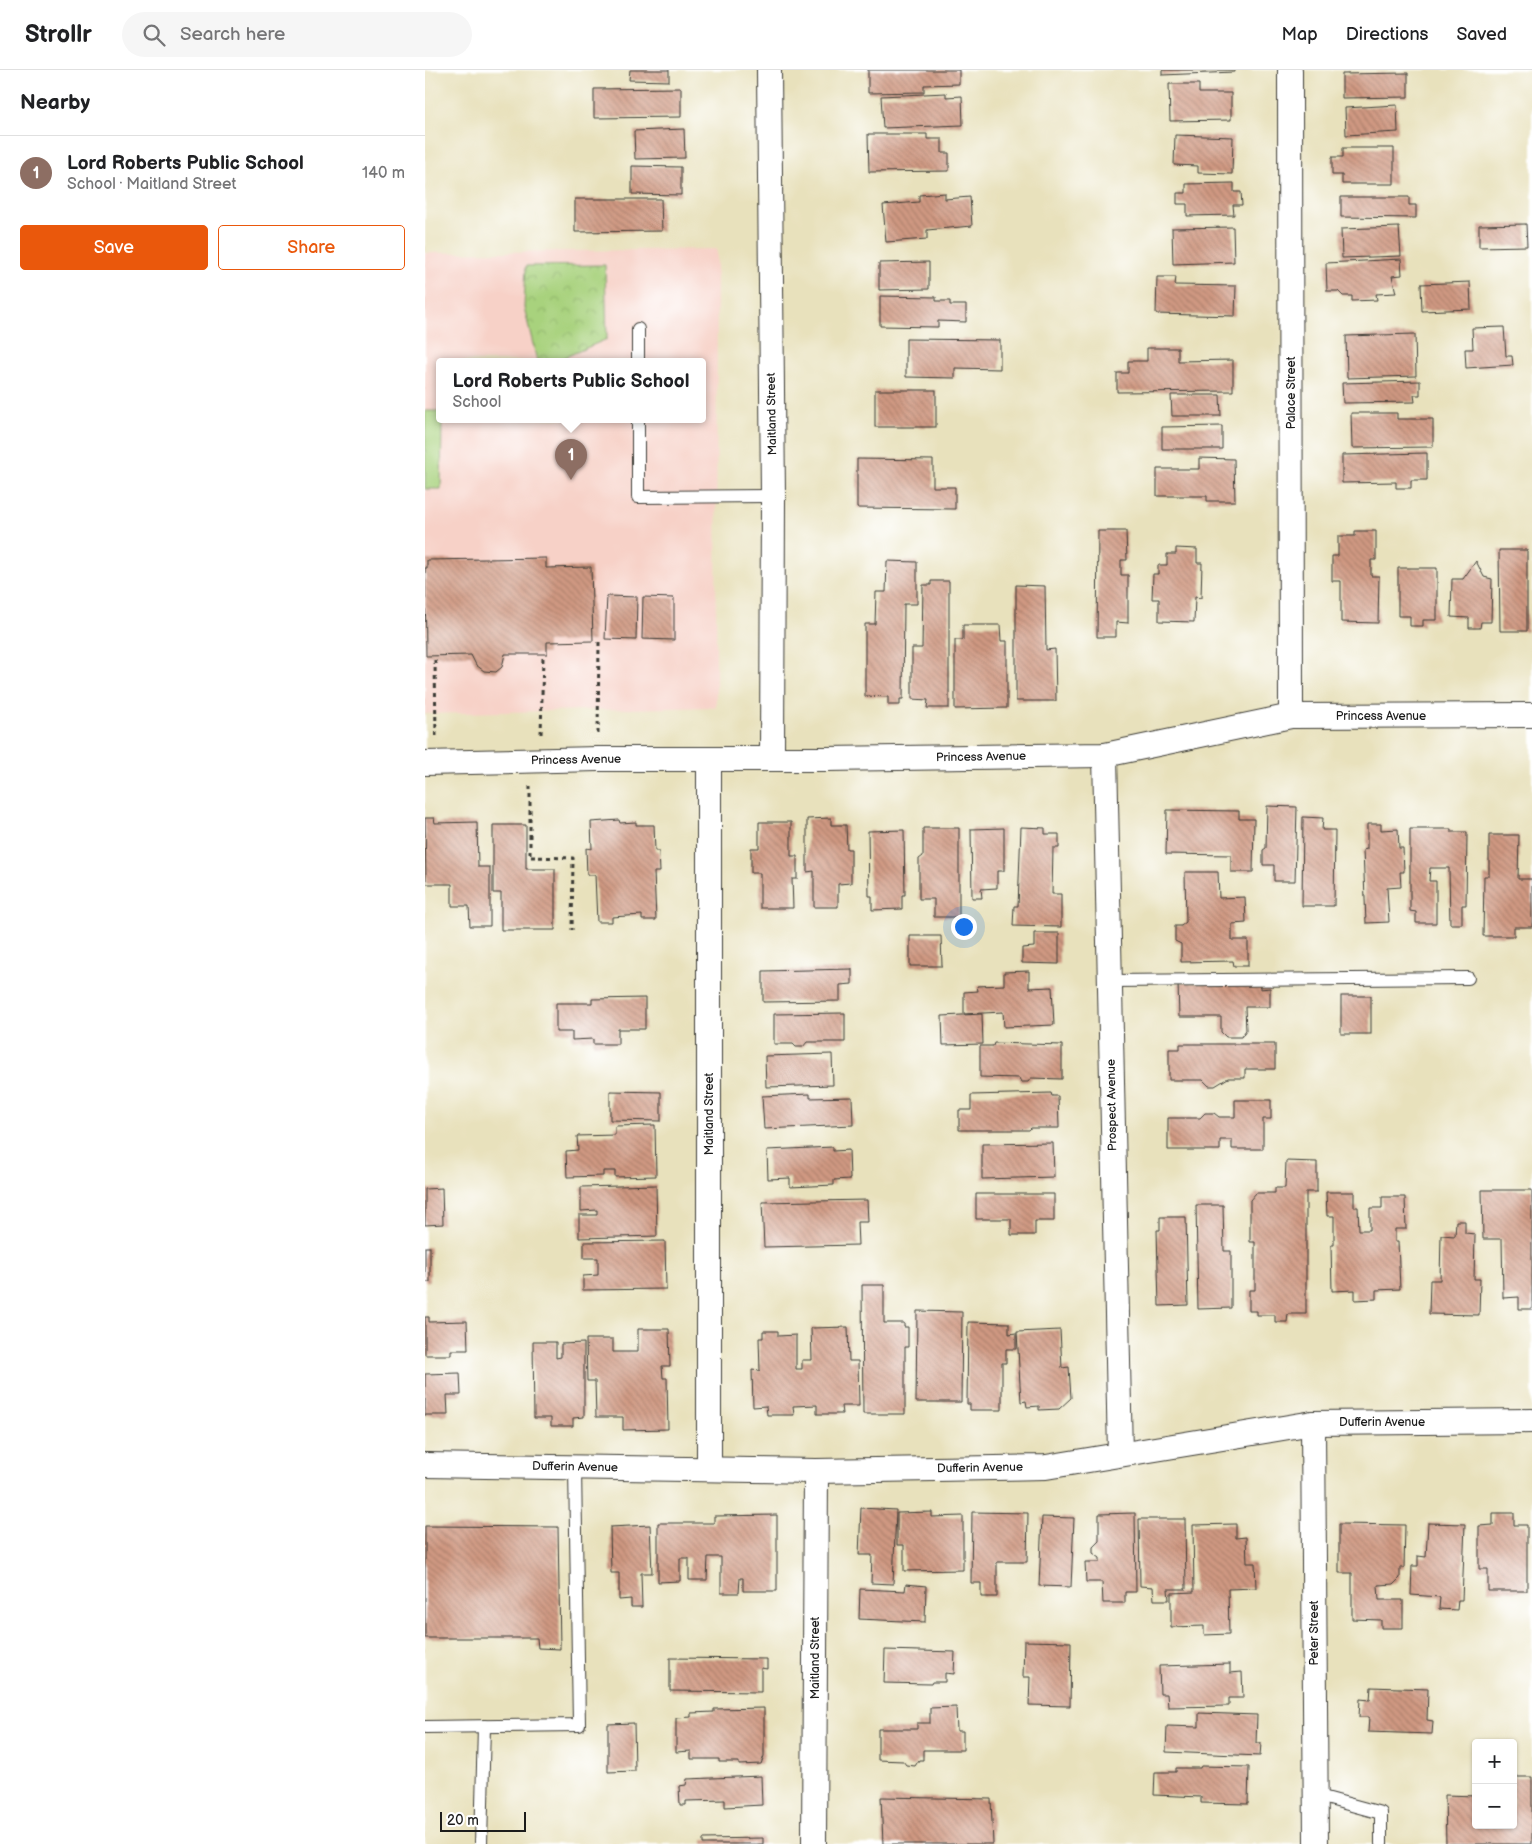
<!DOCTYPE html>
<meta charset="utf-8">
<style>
body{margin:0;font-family:"Balsamiq Sans",sans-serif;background:#f6f6f6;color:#202124}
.controls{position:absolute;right:15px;bottom:15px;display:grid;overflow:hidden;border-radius:5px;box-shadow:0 1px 4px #0004}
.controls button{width:45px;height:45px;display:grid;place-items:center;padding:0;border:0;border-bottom:1px solid #e0e0e0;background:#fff;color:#202124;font:25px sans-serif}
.scale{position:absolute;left:15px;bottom:12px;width:86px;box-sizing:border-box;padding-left:5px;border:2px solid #1c1c1c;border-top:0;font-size:14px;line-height:18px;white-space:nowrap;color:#1c1c1c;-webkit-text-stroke:4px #fff;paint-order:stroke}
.you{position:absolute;left:538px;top:856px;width:18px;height:18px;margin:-12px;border:4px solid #fff;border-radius:50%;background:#1a73e8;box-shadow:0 0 0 8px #1a73e833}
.badge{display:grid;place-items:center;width:32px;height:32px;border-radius:50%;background:#ea580c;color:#fff;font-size:16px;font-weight:700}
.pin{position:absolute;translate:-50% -41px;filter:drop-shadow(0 1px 2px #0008)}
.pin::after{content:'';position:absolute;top:26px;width:18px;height:15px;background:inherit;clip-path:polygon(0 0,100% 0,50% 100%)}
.popup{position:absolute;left:11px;top:288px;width:270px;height:65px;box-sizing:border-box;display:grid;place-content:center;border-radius:5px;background:#fff;filter:drop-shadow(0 1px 4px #0005);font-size:16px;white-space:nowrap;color:#757577}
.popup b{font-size:19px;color:#202124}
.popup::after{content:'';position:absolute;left:50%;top:100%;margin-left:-10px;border:10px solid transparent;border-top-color:#fff}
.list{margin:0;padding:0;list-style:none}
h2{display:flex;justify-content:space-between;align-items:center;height:65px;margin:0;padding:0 20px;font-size:21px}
h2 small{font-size:16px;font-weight:400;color:#757577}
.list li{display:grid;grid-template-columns:32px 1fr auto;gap:15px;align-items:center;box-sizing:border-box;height:75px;padding:0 20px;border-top:1px solid #e0e0e0}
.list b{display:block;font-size:19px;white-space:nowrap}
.list p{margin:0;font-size:16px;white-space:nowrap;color:#757577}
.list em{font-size:16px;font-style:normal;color:#757577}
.actions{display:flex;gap:10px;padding:15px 20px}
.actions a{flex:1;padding:11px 0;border:1px solid #ea580c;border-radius:5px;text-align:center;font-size:18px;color:#ea580c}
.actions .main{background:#ea580c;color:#fff}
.icon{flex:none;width:28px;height:28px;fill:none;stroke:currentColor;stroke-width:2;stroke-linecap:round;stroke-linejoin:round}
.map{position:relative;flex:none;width:1107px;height:1774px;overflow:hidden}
header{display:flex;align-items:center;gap:30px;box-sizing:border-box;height:70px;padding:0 25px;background:#fff;border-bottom:1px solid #e0e0e0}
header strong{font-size:24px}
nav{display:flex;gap:28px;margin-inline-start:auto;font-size:18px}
.search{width:350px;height:45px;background:#f6f6f6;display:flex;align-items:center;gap:12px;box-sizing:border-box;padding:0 18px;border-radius:28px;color:#757577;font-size:19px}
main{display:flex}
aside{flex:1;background:#fff}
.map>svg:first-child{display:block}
</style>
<header>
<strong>Strollr</strong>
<div class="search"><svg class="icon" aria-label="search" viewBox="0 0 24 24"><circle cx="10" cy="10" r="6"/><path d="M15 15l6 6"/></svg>Search here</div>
<nav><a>Map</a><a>Directions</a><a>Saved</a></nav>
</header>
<main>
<aside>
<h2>Nearby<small></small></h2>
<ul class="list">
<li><span class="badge" style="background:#8d6e63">1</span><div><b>Lord Roberts Public School</b><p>School · Maitland Street</p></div><em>140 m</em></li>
</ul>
<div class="actions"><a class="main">Save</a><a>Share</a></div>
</aside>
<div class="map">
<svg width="1107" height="1774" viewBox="0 0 1107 1774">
<defs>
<pattern id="park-crowns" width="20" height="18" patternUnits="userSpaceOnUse" patternTransform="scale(1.25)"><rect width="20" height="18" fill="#a8d27d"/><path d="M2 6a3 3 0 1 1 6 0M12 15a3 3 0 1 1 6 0" fill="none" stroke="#90b46b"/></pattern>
<pattern id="building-back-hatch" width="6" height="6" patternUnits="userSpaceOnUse" patternTransform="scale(1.25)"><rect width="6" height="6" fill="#d09982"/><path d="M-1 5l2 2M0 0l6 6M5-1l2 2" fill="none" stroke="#a87c6a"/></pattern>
</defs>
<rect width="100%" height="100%" fill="#fff"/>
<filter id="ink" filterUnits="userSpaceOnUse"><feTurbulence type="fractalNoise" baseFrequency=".02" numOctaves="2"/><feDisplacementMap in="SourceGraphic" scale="10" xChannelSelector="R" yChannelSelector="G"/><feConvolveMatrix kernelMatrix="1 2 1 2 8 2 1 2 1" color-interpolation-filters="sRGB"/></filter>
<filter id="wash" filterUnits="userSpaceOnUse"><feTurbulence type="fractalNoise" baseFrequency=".0096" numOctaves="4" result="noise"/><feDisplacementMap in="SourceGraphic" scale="20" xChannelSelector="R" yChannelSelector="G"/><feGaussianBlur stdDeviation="1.12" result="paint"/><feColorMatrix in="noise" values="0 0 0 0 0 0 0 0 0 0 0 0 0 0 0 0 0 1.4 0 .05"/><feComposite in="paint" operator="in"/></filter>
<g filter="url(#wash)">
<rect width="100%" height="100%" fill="#e8e1bc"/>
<!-- built -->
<path fill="#f7d1c7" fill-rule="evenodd" d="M292 179 291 637 0 644V183ZM15 291H277V349H15Z"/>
<!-- park -->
<path fill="url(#park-crowns)" stroke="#62774c" d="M180 195 182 269 131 291H112L99 237 101 196Z"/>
<!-- pitch -->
<path fill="#a8d27d" stroke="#62774c" d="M0 341H15V349H17L16 419H0Z"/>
<g id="blocks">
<!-- building -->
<g fill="url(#building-back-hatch)">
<path d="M205 0H244V11L204 10Z"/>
<path d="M443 0H534V14L499 15V22L443 23Z"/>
<path d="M737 0H809V2L737 5Z"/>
<path d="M983 3V27L917 28V4Z"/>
<path d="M744 14H774V23H806V50L745 51Z"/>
<path d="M256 18V47L169 48V19Z"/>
<path d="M521 23V27L537 26 538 55 458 58 456 26Z"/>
<path d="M972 35 973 62 921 65 920 38Z"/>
<path d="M259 59 260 88 210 89 209 61Z"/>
<path d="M443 64H502V69H517V83H524V101L444 102Z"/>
<path d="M750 65 808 67 807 104 773 103V96L749 95Z"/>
<path d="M918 78H969V114H917V105H907V87H918Z"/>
<path d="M207 96 256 97V125L207 124Z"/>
<path d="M809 113V122H816L817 135H808L809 145 762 146V134H752V123H761V114Z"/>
<path d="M520 123V129L545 127 547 156 502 160V169L461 172 458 135 494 132V125Z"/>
<path d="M916 127H984V135H991V148L916 147Z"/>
<path d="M150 129H236L237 161 150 162Z"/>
<path d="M1101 154 1102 176 1054 177V155Z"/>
<path d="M808 157 809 192 748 194 747 158Z"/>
<path d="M974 157 976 186 917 188 916 159Z"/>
<path d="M976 189 977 205 967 206 971 223 951 224 952 230 927 231V226H918L913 221H902L901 193Z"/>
<path d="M504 192V219L454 220V193Z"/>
<path d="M732 207H751L750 215 811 216 810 246 731 244Z"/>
<path d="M1045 212 1046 239 997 241 996 214Z"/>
<path d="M455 226 511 227V231H525V235H541V252L513 251V257L455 256Z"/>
<path d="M1079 257 1081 286H1087L1088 295 1041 298 1040 279H1048L1047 258Z"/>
<path d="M990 264 991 306 922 308 921 266Z"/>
<path d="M481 269 575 270V299L530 298V308L481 307Z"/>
<path d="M722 278H753V291L808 290V321L692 322V303H703V291H722Z"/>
<path d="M995 311V325H989L990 332 918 333 917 313Z"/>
<rect x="450" y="320" width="61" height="37"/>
<path d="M746 325H795L796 346H747Z"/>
<path d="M926 343H972V349H1008V377L927 378Z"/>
<path d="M797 356V379H737V357Z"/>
<path d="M1002 383V410H986V418H971V412L917 413V385Z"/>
<path d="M774 388 809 389 810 431H782V426H732V399H774Z"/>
<path d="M432 389 508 390V417H530V439L432 438Z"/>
<path d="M673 461H701L702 490H696V505H703V553L691 552V567H672Z"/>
<path d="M930 461H951V490H946V506H954L953 553 916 552V511H907V486H913V466H930Z"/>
<path d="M751 478 772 479V493H777L776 528 770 527 769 552 734 551V529H727L728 504H733V495H742V484H751Z"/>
<path d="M1074 480H1102V561H1075Z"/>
<path d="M121 488V498L166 497 168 571 122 572V584H80L77 597 71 602 59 601 51 595 46 585 1 586 0 498H2V490Z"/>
<path d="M462 491 492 492V534H479L478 629H475V635H463V627L440 626V554H450L451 522H461Z"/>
<path d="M1051 491 1059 507 1067 509 1066 552H1056L1055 558H1044V548L1026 547 1027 509H1038Z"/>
<path d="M973 498H1012V550H998V556H985V546H973Z"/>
<path d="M506 511H524V638H502L503 630 487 629V578H497L498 515H506Z"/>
<path d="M591 515 620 516 621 580 630 579 631 631H591Z"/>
<path d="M182 526 212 527 211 570 180 569Z"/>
<path d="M218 527 249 528V570L217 569Z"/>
<path d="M538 555H575L576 571H582V638L530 639V570H538Z"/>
<path d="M842 736 872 737 870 811H849V795H838V780L841 778Z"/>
<path d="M742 740 814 741V749H829L828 802H806V785L741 784Z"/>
<path d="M878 747 898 748 897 760H910L909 836H877Z"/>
<path d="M0 748H9L10 753 52 752 53 797H65V856H45L44 836H27V814H1Z"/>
<path d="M406 748V755H421L422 779H426V813L413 814V837H389V801L382 802V749Z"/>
<path d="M194 750 195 753 211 752V755H229L230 781H234L235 802H229L231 850H217V845L187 847V852H172L170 805H162L161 778 167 779 166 752Z"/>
<path d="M334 752H366V786H372V809H367L368 838H335V803H326V778H334Z"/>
<path d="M942 754H956V760L973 759 974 778H978L979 802H975L976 817 962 818 964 852 941 853 938 780 942 779Z"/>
<path d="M68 755H101V799H130V860H76V823H68Z"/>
<path d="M596 757 620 758V764H634V778H628L627 824H636V857L588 856 589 836H593Z"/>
<path d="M498 758H534V847H509V829H494V789L498 786Z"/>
<path d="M579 758V801H572V818L556 819 557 828H547L546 759Z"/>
<path d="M985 759H1026V762H1042L1041 835H1037V854H1025L1024 798H1005L1004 811H1011V853H991V842L985 841Z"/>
<path d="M479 760 480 825H477V839L447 840V826H444L443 761Z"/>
<path d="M1064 765H1094L1093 809H1107V857H1089V866H1058L1059 806H1064Z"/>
<path d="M760 802H793L794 828 820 827 821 853 807 854V870H823V896H809L808 891 756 892V874L750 871V856H756L761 852Z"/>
<path d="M609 863H634V894L597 893V878L609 877Z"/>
<path d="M485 866H516L517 896H485Z"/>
<path d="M427 899V914L415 915V931L338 932V901Z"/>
<path d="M604 901V918L627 917 629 955 579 957 578 942 539 944V922L553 921 552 916 579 915V902Z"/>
<path d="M835 912V919L845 918V937H820L821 960 816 967H801L796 962V947H754L753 913Z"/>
<rect x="916" y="926" width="30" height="38"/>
<path d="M220 928V959H193V974H168V969L147 970V962H131V933H167V929Z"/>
<path d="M420 943V972H382L378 977H371L368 974H349V944Z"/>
<path d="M557 944 558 974 518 975 517 946Z"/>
<path d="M569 973 637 975V1009L606 1008 603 1012H596L594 1008 555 1007V976H568Z"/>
<path d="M755 974H850V999H820V1008H803L790 1016H784L778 1010H744V979H755Z"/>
<path d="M407 984 408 1015 341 1017 340 986Z"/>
<path d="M185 1021 236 1022V1051L185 1050Z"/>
<path d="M626 1023 627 1026H633L634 1058H606L604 1060H534V1040H546V1025Z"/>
<path d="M385 1024V1028L427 1027 428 1055 339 1059 337 1026Z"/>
<path d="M810 1030H846V1049H838V1079H807V1070H795V1080H743V1048H775L780 1043H789L794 1047H810Z"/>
<path d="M230 1055 231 1106 190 1107V1101H178V1106L142 1107 141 1081 153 1080 152 1066 190 1065V1056Z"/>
<path d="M628 1073 629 1107 557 1109V1074Z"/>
<path d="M408 1077V1081L424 1080 425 1109 409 1110V1115L365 1117V1108L343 1109 342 1080Z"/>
<path d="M861 1091 892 1092V1122H881V1244H863L862 1252H850V1245H832V1241H824V1220H830V1172H825V1130L831 1123H850V1118H860Z"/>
<path d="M231 1115 232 1166 154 1168V1145H172V1140L156 1141V1117Z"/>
<path d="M17 1118 18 1154 0 1155V1119Z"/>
<path d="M1057 1120H1107V1239H1094V1227L1078 1228 1077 1169H1058Z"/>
<path d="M901 1122H929V1137H933L934 1160H945V1138H957V1127H980L981 1159H970V1172H973L975 1219 951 1220V1229L930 1230V1220L907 1221 906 1175H909V1146H902Z"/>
<path d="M551 1124H629V1151H610V1165H586V1149H551Z"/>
<path d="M442 1130 443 1152H432L433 1175 339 1177 337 1132Z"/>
<path d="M771 1135H798L799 1181H806V1238L773 1239Z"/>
<path d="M735 1147H761L763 1235 734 1236 732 1160H735Z"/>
<path d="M1031 1151H1040V1163L1050 1164 1049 1209H1055L1054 1245 1004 1244 1005 1210H1015L1016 1165 1030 1166Z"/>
<path d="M240 1171 241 1219 158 1220V1206L173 1205V1188H159V1172Z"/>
<rect x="0" y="1177" width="5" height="35"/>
<path d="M437 1215H459V1253H479V1257H483V1277H480V1344H438Z"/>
<path d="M492 1241 537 1242 536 1332H491Z"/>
<path d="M0 1247H4V1252L42 1251 43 1280H26V1285H0Z"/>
<path d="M543 1252 584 1253V1264L591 1263V1279H581V1293H577V1340H545V1334H542Z"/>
<path d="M423 1257 424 1291H433L434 1336H416L417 1344H392V1335L368 1336 369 1345H342L341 1336 328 1337 327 1300 335 1301 334 1268H338V1261H353V1266L371 1265V1299H377V1290H387L386 1258Z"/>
<path d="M213 1259H244L245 1296H237L238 1308H242L243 1359 198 1360V1347H171L170 1311H162L161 1269H188V1282H213Z"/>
<path d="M635 1260 637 1298 644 1297 646 1328 634 1339 614 1340V1336L602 1337 601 1331 596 1332 592 1262Z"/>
<path d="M108 1272H131V1288L136 1287V1274L159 1273V1347L148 1348V1356H126V1348H109Z"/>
<path d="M35 1303 36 1325H22L23 1345H0V1304Z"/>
<path d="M436 1438 471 1440 468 1514 446 1513 447 1485H434Z"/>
<path d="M507 1442V1447L538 1446V1500L479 1501V1475H472V1443Z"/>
<path d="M547 1442 603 1443 602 1492H572V1527H556V1513H546Z"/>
<path d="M710 1443 711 1522H700V1533H678L677 1512H661L660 1492H675V1488L668 1483V1477L674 1471V1444Z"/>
<path d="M1068 1443H1089V1455H1102V1521H1063V1499H1054V1456L1068 1455Z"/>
<path d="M352 1445V1521H318V1508H315L314 1523H296V1487H283L282 1510H264V1488H255V1511L233 1512V1453H289V1446Z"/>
<path d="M617 1447 649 1448 646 1517 614 1516Z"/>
<path d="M714 1449H760L761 1519H743L744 1530H729L728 1517 715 1516Z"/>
<path d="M1003 1453 1040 1454 1037 1530H1033L1032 1540 1014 1539 1015 1527 986 1525 987 1496H993V1486L1001 1487Z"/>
<path d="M811 1454V1468L821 1467 822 1493H830L831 1518 803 1519 804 1564 779 1565V1556L746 1557V1523L769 1522 768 1455Z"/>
<path d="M914 1454 980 1455 979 1498H975V1508L969 1514 953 1515 954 1530H978V1558H956V1550L927 1549V1503H914Z"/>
<path d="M225 1455 227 1503H216L217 1537H206V1529L194 1530V1503H186L185 1457Z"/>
<path d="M0 1456 133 1457 135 1579 113 1578 112 1568H0Z"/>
<path d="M481 1514 501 1516 500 1552 434 1549 435 1519 480 1521Z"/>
<path d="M599 1571 646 1572 645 1636 604 1635 605 1607H598Z"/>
<path d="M460 1580 530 1582 529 1604 520 1603V1612H507L506 1614 459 1613Z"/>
<path d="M245 1588 342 1589V1599L336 1598V1622L245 1621Z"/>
<path d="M805 1594V1603L817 1602 818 1628H804V1636L743 1637 742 1624H735L734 1596Z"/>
<path d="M946 1617 1003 1619 1002 1650 1008 1651 1007 1664 943 1662 944 1647H934L935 1629 945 1630Z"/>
<path d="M531 1637 532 1661H538V1680H498V1690H494L490 1696 481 1695 478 1691 453 1690V1659H492V1653H505V1638Z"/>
<path d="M339 1638V1686L336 1694 314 1695V1692H294V1689H266V1681L251 1682V1648L266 1647V1643L289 1642V1639Z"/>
<path d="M774 1643 832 1645 831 1673H836L835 1686 741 1682 742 1656 774 1657Z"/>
<path d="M209 1653 210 1701 183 1702V1654Z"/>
<path d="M776 1696 824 1697 823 1734 776 1733V1727L729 1725 730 1702H751V1698H775Z"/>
<path d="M336 1706 337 1735 300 1737V1730L261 1731V1735H255L254 1716 261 1715 262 1709Z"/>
<path d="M1088 1707H1107V1774H1021L1020 1725 1051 1726V1755H1088Z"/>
<path d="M456 1727 566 1729 568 1774H458Z"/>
<path d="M338 1768V1774H278V1769Z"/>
</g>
</g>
</g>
<g filter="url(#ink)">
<use href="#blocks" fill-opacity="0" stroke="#3b3a34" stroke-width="1"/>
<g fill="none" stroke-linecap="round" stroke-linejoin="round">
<!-- service casing -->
<g stroke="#3b3a34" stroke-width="14">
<g id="service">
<path d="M213 291V259"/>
<path d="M213 349V427L348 426"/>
<path d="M685 911 1043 908"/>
<path d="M0 1657 154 1655 150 1397"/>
<path d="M890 1725 956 1743V1774"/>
<path d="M56 1774 59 1656"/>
</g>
</g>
<!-- minor casing -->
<g stroke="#3b3a34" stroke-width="26">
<g id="minor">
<path d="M344 0 348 426 347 688"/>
<path d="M865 0 866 646"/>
<path d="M680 685 695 1384"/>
<path d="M284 689V1398"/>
<path d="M0 693 173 689H401L680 685 866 646 1107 645"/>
<path d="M888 1353 891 1774"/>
<path d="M0 1395 391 1401 621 1397 888 1353 1107 1351"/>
<path d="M389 1774 391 1401"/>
</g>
</g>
<!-- path -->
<g stroke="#3b3a34" stroke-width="3" stroke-dasharray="4 4" stroke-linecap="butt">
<path d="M10 590 11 667"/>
<path d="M116 664 118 587"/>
<path d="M173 664 174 572"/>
<path d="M105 716V787L148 788 147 860"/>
</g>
<!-- service -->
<use href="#service" stroke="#fff" stroke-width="12"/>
<!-- minor -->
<use href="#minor" stroke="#fff" stroke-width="24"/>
</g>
</g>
<g text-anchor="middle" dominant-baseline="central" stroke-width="4.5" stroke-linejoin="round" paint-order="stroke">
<!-- street labels -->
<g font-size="12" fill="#1c1c1c" stroke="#fff">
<text transform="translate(866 323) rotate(-90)">Palace Street</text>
<text transform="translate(347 344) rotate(-91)">Maitland Street</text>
<text x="956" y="646">Princess Avenue</text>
<text transform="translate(556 687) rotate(-1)">Princess Avenue</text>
<text transform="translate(151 690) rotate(-1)">Princess Avenue</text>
<text transform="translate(687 1035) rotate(-91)">Prospect Avenue</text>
<text transform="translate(284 1044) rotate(-90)">Maitland Street</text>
<text x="957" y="1352">Dufferin Avenue</text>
<text transform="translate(150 1397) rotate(1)">Dufferin Avenue</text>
<text transform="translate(555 1398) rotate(-1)">Dufferin Avenue</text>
<text transform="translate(889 1563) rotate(-90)">Peter Street</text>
<text transform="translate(390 1588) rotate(-90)">Maitland Street</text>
</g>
</g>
</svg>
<div class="controls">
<button>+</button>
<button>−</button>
</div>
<div class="scale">20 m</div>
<div class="you"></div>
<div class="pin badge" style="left:146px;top:410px;background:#8d6e63">1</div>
<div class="popup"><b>Lord Roberts Public School</b>School</div>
</div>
</main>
